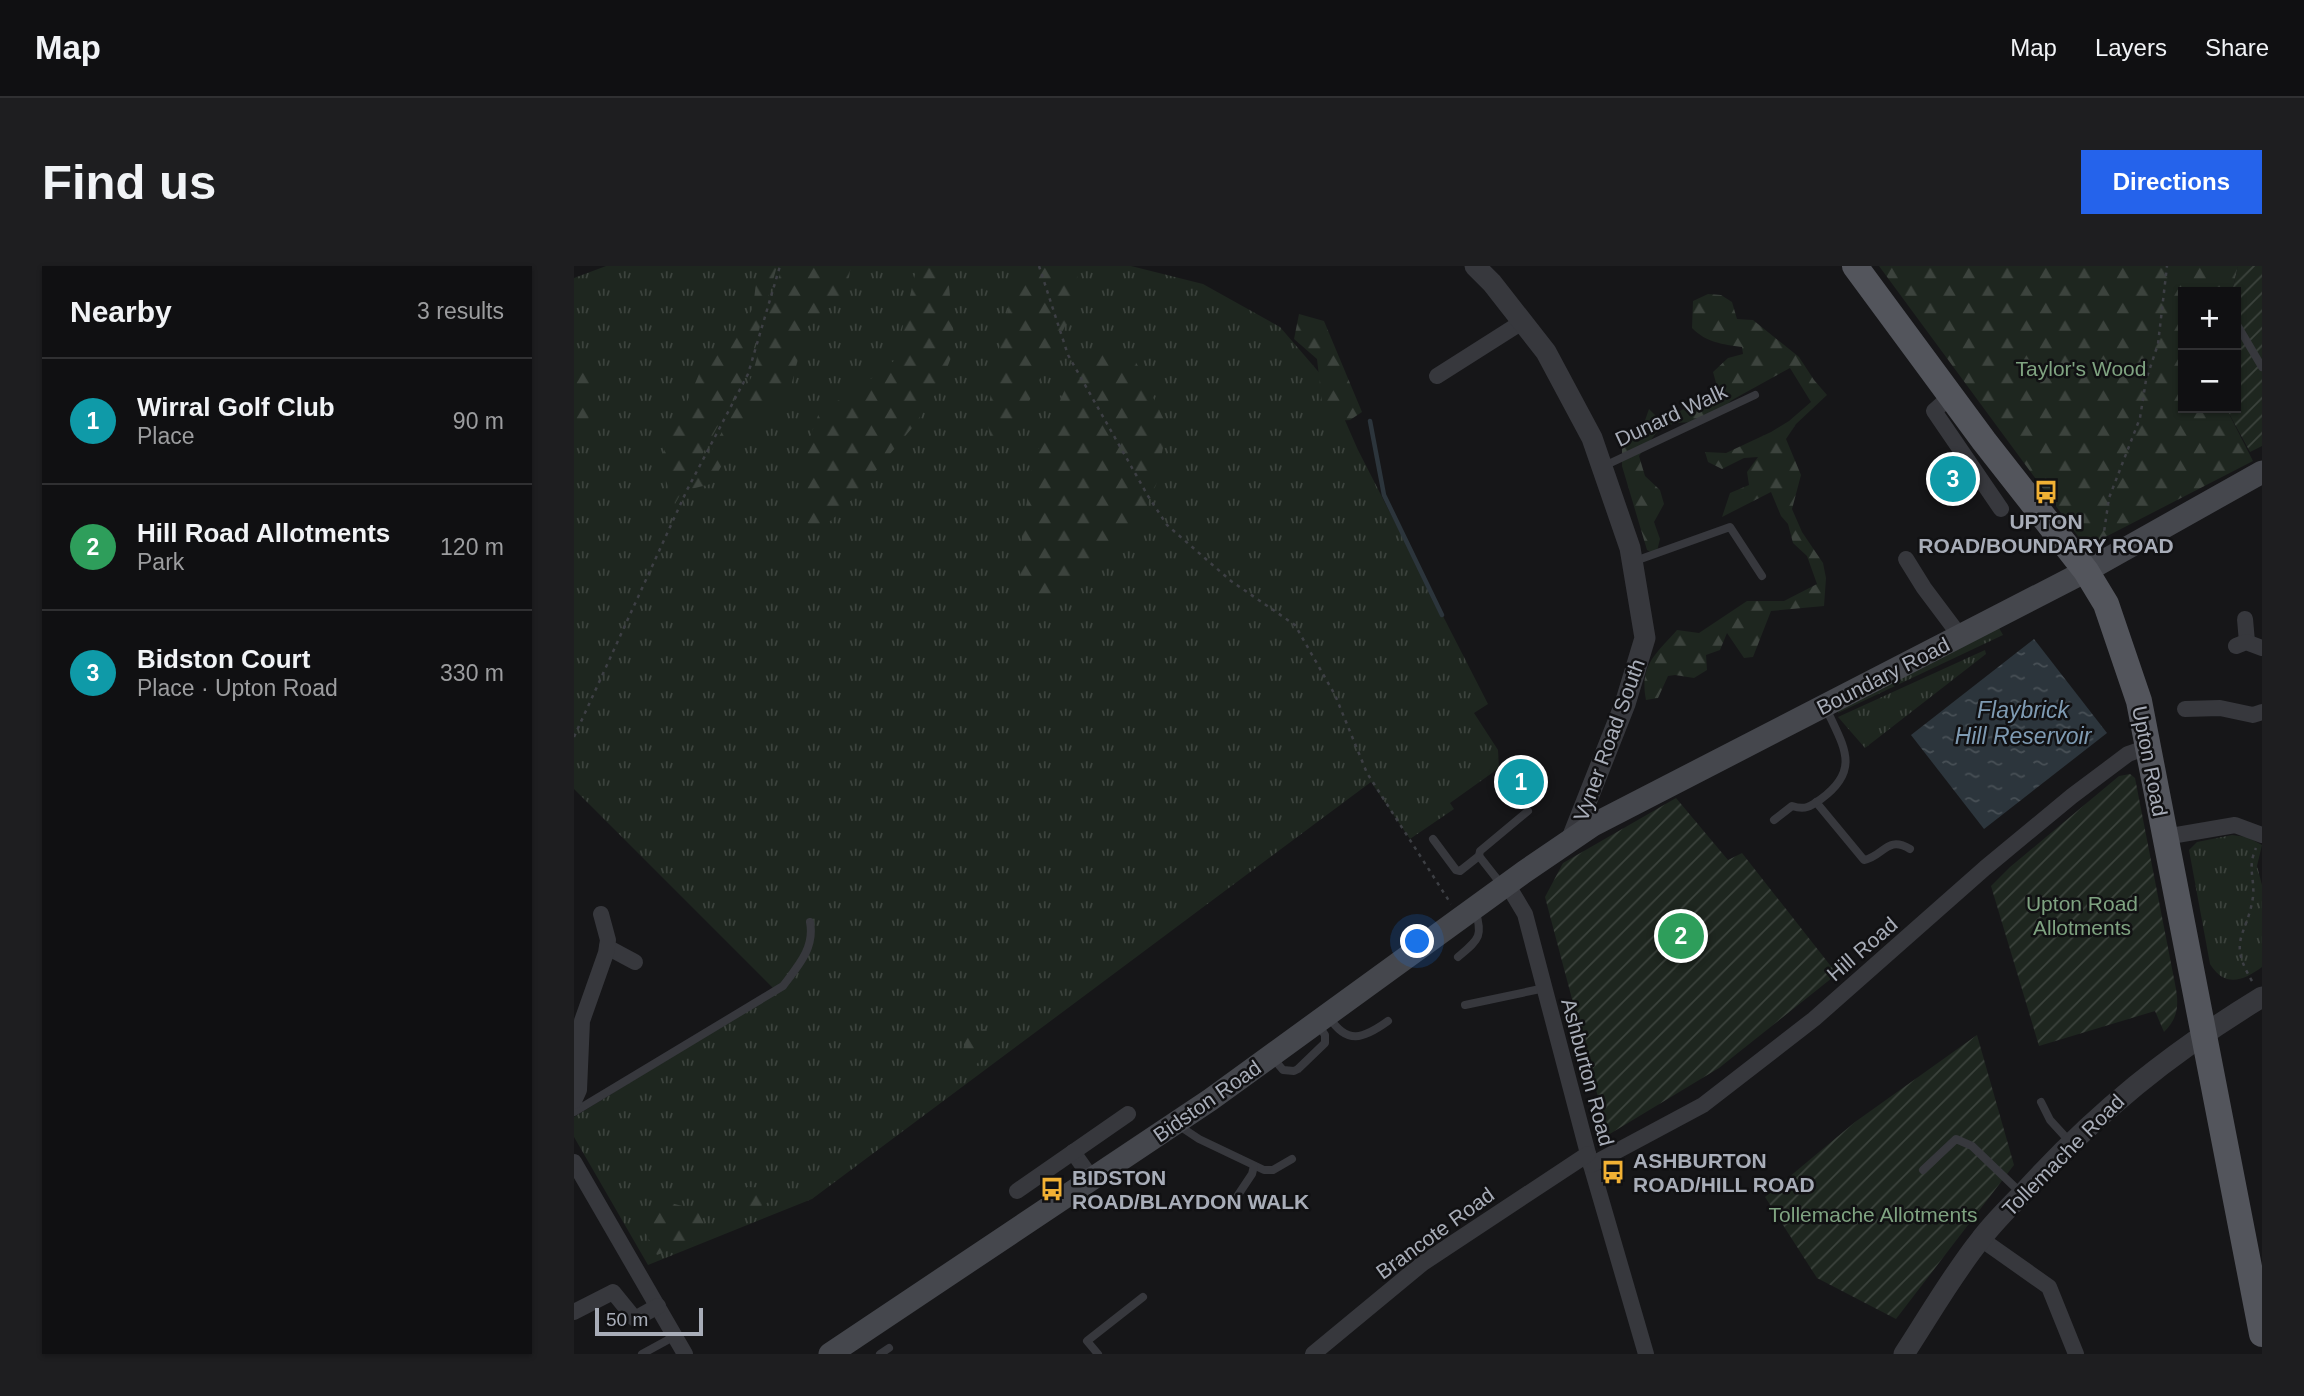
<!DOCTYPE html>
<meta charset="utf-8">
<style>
body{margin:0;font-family:Arial,sans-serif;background:#1e1e20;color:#f1f3f6}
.controls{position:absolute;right:21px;top:21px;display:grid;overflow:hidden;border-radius:0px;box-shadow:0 2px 5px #0004}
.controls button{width:63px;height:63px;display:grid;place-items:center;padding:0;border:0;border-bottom:2px solid #303032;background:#101012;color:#f1f3f6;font:35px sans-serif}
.scale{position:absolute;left:21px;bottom:18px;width:108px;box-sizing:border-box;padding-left:7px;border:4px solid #a8adb8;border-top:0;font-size:19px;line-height:24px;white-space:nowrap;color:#a8adb8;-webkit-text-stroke:5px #111113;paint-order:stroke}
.you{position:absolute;left:844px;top:676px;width:24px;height:24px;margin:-18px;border:5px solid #fff;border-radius:50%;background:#1a73e8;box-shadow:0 0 0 10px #1a73e833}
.badge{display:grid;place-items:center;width:46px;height:46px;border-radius:50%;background:#2563eb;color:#fff;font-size:23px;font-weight:700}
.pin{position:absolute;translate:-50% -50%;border:4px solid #fff;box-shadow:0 2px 7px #0006}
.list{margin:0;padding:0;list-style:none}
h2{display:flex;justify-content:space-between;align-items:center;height:91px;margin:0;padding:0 28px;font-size:30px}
h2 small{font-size:23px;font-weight:400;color:#9c9d9f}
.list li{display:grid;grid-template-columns:46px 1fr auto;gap:21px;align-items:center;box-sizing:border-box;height:126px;padding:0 28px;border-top:2px solid #303032}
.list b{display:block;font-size:26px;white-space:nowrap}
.list p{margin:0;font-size:23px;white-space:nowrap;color:#9c9d9f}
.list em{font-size:23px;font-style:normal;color:#9c9d9f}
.map{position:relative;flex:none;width:1688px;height:1088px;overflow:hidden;border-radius:0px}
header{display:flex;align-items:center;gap:42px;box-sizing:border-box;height:98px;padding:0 35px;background:#101012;border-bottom:2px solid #303032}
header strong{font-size:33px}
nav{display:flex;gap:38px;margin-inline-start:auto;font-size:24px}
.intro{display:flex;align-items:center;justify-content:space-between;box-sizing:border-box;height:168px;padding:0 42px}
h1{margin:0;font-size:49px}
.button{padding:18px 32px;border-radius:0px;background:#2563eb;color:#fff;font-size:24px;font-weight:700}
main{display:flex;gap:42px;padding:0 42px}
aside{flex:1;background:#101012;border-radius:0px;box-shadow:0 2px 5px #0004}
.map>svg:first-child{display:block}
</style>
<header>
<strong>Map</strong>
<nav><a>Map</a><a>Layers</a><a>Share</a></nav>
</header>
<div class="intro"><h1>Find us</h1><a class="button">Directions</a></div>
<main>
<aside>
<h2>Nearby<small>3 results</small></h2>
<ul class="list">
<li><span class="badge" style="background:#0f9aa8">1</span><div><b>Wirral Golf Club</b><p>Place</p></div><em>90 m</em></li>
<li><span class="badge" style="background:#2e9e5b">2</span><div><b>Hill Road Allotments</b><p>Park</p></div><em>120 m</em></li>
<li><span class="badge" style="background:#0f9aa8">3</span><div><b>Bidston Court</b><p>Place · Upton Road</p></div><em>330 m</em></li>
</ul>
</aside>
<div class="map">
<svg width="1688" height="1088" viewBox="0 0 1688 1088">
<defs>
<pattern id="grass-tufts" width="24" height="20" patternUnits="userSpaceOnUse" patternTransform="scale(1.75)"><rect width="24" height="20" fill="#1e261f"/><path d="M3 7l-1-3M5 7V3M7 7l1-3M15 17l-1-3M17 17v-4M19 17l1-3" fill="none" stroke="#3c433d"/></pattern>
<pattern id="forest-firs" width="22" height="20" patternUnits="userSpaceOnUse" patternTransform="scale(1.75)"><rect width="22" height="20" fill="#1e261f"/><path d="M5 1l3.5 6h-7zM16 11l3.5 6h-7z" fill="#3c433d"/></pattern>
<pattern id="garden-furrows" width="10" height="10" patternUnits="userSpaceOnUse" patternTransform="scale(1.75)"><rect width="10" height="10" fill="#1e261f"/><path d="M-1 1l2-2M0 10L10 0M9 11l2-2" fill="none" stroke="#3c433d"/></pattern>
<pattern id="water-ripples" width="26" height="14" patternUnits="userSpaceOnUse" patternTransform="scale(1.75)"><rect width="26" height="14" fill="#2c353c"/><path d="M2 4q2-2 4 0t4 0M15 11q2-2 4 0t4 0" fill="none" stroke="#485056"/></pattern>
</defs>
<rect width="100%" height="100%" fill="#161618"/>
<!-- grass -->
<g fill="url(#grass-tufts)">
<path d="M32 0H557L629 18 706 61 755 118 784 184 914 438 900 447 924 484 925 502 876 537 880 543 836 573 797 516 238 933 74 999 0 871V851L203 726 0 523V12Z"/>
<path d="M1425 362 1429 369 1264 447 1265 439Z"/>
<path d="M1411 384 1412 388 1291 482 1264 451Z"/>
<path d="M1658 569 1673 571 1688 579 1683 600 1688 619V701C1669 715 1651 722 1636 698L1615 584 1623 576Z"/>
</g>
<!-- forest -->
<g fill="url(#forest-firs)">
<path d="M184 0H203L173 107 101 238 92 215 89 188 97 162 113 136 129 99 161 72 179 42Z"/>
<path d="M208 0H277L275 11 265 35 239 52 231 66 217 120 192 149 166 168 137 218 117 223 178 110Z"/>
<path d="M343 0H373L381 81 365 123 338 162 267 246 244 265 231 255V185L245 147 294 115 321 94Z"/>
<path d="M448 0H506L493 56 449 148 431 171 423 174 417 173C406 147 434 48 440 16Z"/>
<path d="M1305 0H1664L1658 26H1609V142H1652L1679 195 1512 281Z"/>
<path d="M1134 28 1147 29 1158 36 1163 53 1179 54 1225 91 1240 114 1253 129 1222 158 1212 173 1227 209 1218 243 1228 266 1249 297 1252 312 1250 340 1197 345 1179 391 1170 392 1153 367 1146 384 1132 389 1133 404 1120 412 1101 409 1094 410 1084 432 1072 434C1065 399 1082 388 1103 364L1125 367 1173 335H1210L1243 318 1233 290 1219 277 1214 258 1207 250 1197 226 1148 251 1156 227 1175 219 1173 206 1184 191 1170 192 1148 203 1134 196 1131 186 1152 187 1197 166 1215 155 1237 136 1216 102 1158 134 1144 146 1120 156 1100 157 1082 167 1065 190 1071 210 1086 224 1090 238 1080 256 1086 273 1082 289 1073 284 1048 200V177L1068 163 1075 143 1084 152 1095 151 1144 124 1139 106 1154 92 1169 88 1168 81C1148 78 1133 77 1118 62L1119 35Z"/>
<path d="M725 48 750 55 788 146 776 154 761 155 748 137 743 93 720 73Z"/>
<path d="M535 85 558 88 593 160 582 219 563 259 479 327 468 335 455 332 446 321 448 268 459 196 492 121 519 91Z"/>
<path d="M11 101 26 107V116L13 157 0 159V109Z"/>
<path d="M410 763 429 775 399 801 390 786V773Z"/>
<path d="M173 921 194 922 197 935 175 946 166 927Z"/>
<path d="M97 937 123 944 135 968 83 989 65 954Z"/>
</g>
<!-- garden -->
<g fill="url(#garden-furrows)">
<path d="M1664 0H1688V180L1676 186 1652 142H1662V26H1658Z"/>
<path d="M1556 508 1561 512 1602 723C1605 742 1603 753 1590 766L1581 745 1465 780 1417 620 1436 601 1545 510Z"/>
<path d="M1102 532 1154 594 1168 587 1263 708 1145 802 1034 869 971 631 989 597Z"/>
<path d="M1403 769 1440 899 1322 1053 1243 1012 1191 931 1281 856Z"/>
</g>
<!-- water -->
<path fill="url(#water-ripples)" d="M1460 373 1533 467 1410 563 1337 469Z"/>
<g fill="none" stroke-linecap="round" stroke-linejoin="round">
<!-- stream -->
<path stroke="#2c353c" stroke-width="4.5" d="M796 155 810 229 868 349"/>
<!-- path -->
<g stroke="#3d3f44" stroke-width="2.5" stroke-dasharray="3.5 5" stroke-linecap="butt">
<path d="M465 0 494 89 574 230 593 259 657 315 721 359 761 429 793 507 877 638"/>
<path d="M1529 273 1535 232 1566 152 1572 114 1584 78 1593 0"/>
<path d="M0 471 113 224 174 108 206 0"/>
<path d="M1678 715C1653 673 1673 671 1679 631 1681 612 1673 602 1682 582"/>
</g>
<!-- service -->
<g stroke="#37383d" stroke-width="8">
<path d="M1662 57 1688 101"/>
<path d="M1028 201 1181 129"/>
<path d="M1061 295 1156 261 1188 310"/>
<path d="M1242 536 1290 594C1310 590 1313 569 1336 583"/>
<path d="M1200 554 1218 540C1231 544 1236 541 1247 533 1288 503 1269 480 1252 442"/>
<path d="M859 573 882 604 886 605 905 590"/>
<path d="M927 618 905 590 906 585 954 545"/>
<path d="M884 691C904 674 910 671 901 644"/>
<path d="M891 739 971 722"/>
<path d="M755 751C773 779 789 773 814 755"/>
<path d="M699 792 709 804 720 805 724 803 751 777V769L745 760"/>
<path d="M1467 836 1476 854 1497 877"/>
<path d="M0 846 209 720C224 700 241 682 236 656"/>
<path d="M604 859 625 873 690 904H699L718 893"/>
<path d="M1349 904 1382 873 1398 880 1448 928"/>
<path d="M664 929 678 908 680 900"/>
<path d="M68 1088 101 1070"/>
<path d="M306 1088 315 1082"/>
<path d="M524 1088 513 1075 569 1031"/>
</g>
<!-- minor -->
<g stroke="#37383d" stroke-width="16">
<path d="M863 110 948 56"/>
<path d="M1377 130 1360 145 1427 243"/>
<path d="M1332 293 1350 322 1386 370"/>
<path d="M1671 353 1673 376"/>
<path d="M1662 380 1672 376 1688 382"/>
<path d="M1611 443 1646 442 1679 449 1688 446"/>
<path d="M1591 571 1661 559 1688 569"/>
<path d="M933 618 951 648 1017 899 1072 1088"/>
<path d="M33 681 61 696"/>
<path d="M0 835 5 824 8 755 32 687 34 674 27 648"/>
<path d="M499 886 518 913"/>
<path d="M0 896 111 1088"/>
<path d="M1017 899 1129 839 1240 753 1411 602 1498 530 1554 488 1574 481"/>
<path d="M443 925 554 848"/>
<path d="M1407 973 1475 1021 1502 1088"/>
<path d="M0 1046 39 1026 61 1053 84 1040"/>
<path d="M739 1088 849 997 1014 888"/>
</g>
<!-- tertiary -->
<g stroke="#37383d" stroke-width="21">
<path d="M901 0 918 17 972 86 1018 172 1056 282 1071 372 1051 438 998 572"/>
<path d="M1330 1088C1355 1050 1378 1009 1407 973 1420 956 1435 941 1450 926 1523 846 1596 787 1688 731"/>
</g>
<!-- secondary -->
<path stroke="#45474d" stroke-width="23" d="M256 1088 636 834 950 606 1019 559 1512 305 1688 206"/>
<!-- primary -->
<path stroke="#53555c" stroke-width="26" d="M1281 0 1410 175 1512 305 1532 338 1565 435 1688 1068"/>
</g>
<!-- icons -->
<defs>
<g id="bus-bare" transform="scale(1.89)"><path d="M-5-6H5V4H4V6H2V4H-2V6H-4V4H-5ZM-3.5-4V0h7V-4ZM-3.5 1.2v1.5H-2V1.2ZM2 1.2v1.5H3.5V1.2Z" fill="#f2b134" stroke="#111113" stroke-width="2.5" paint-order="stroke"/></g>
</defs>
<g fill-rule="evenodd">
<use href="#bus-bare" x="1472" y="226"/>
<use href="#bus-bare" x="1039" y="906"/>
<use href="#bus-bare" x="478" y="923"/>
</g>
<g text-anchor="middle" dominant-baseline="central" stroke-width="5" stroke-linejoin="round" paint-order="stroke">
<!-- park labels -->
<g font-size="21" fill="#7fa381" stroke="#111113">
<text x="1507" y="102">Taylor's Wood</text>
<text x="1508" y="637">Upton Road<tspan x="1508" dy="24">Allotments</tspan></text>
<text x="1299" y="948">Tollemache Allotments</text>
</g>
<!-- street labels -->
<g font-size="21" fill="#a8adb8" stroke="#111113">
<text transform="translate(1097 149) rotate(-25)">Dunard Walk</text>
<text transform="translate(1309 410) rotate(-27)">Boundary Road</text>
<text transform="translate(1035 474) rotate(-70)">Vyner Road South</text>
<text transform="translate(1576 495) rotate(79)">Upton Road</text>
<text transform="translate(1288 683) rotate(-41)">Hill Road</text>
<text transform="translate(1014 806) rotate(75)">Ashburton Road</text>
<text transform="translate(633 835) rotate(-35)">Bidston Road</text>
<text transform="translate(1489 889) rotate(-45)">Tollemache Road</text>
<text transform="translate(861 967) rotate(-36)">Brancote Road</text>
</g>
<!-- poi labels -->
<g font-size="21" font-weight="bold" fill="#a8adb8" stroke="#111113" text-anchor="start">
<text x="1472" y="255" text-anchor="middle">UPTON<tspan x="1472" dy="24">ROAD/BOUNDARY ROAD</tspan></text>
<text x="1059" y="894">ASHBURTON<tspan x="1059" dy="24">ROAD/HILL ROAD</tspan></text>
<text x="498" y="911">BIDSTON<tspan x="498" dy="24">ROAD/BLAYDON WALK</tspan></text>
</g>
<!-- water labels -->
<g font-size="23" font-style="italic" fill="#7f9bb3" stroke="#111113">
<text x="1449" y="444">Flaybrick<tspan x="1449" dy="26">Hill Reservoir</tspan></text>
</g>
</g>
</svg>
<div class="controls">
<button>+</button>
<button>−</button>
</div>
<div class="scale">50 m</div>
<div class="you"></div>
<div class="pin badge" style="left:947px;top:516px;background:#0f9aa8">1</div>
<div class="pin badge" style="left:1107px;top:670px;background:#2e9e5b">2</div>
<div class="pin badge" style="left:1379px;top:213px;background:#0f9aa8">3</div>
</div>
</main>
